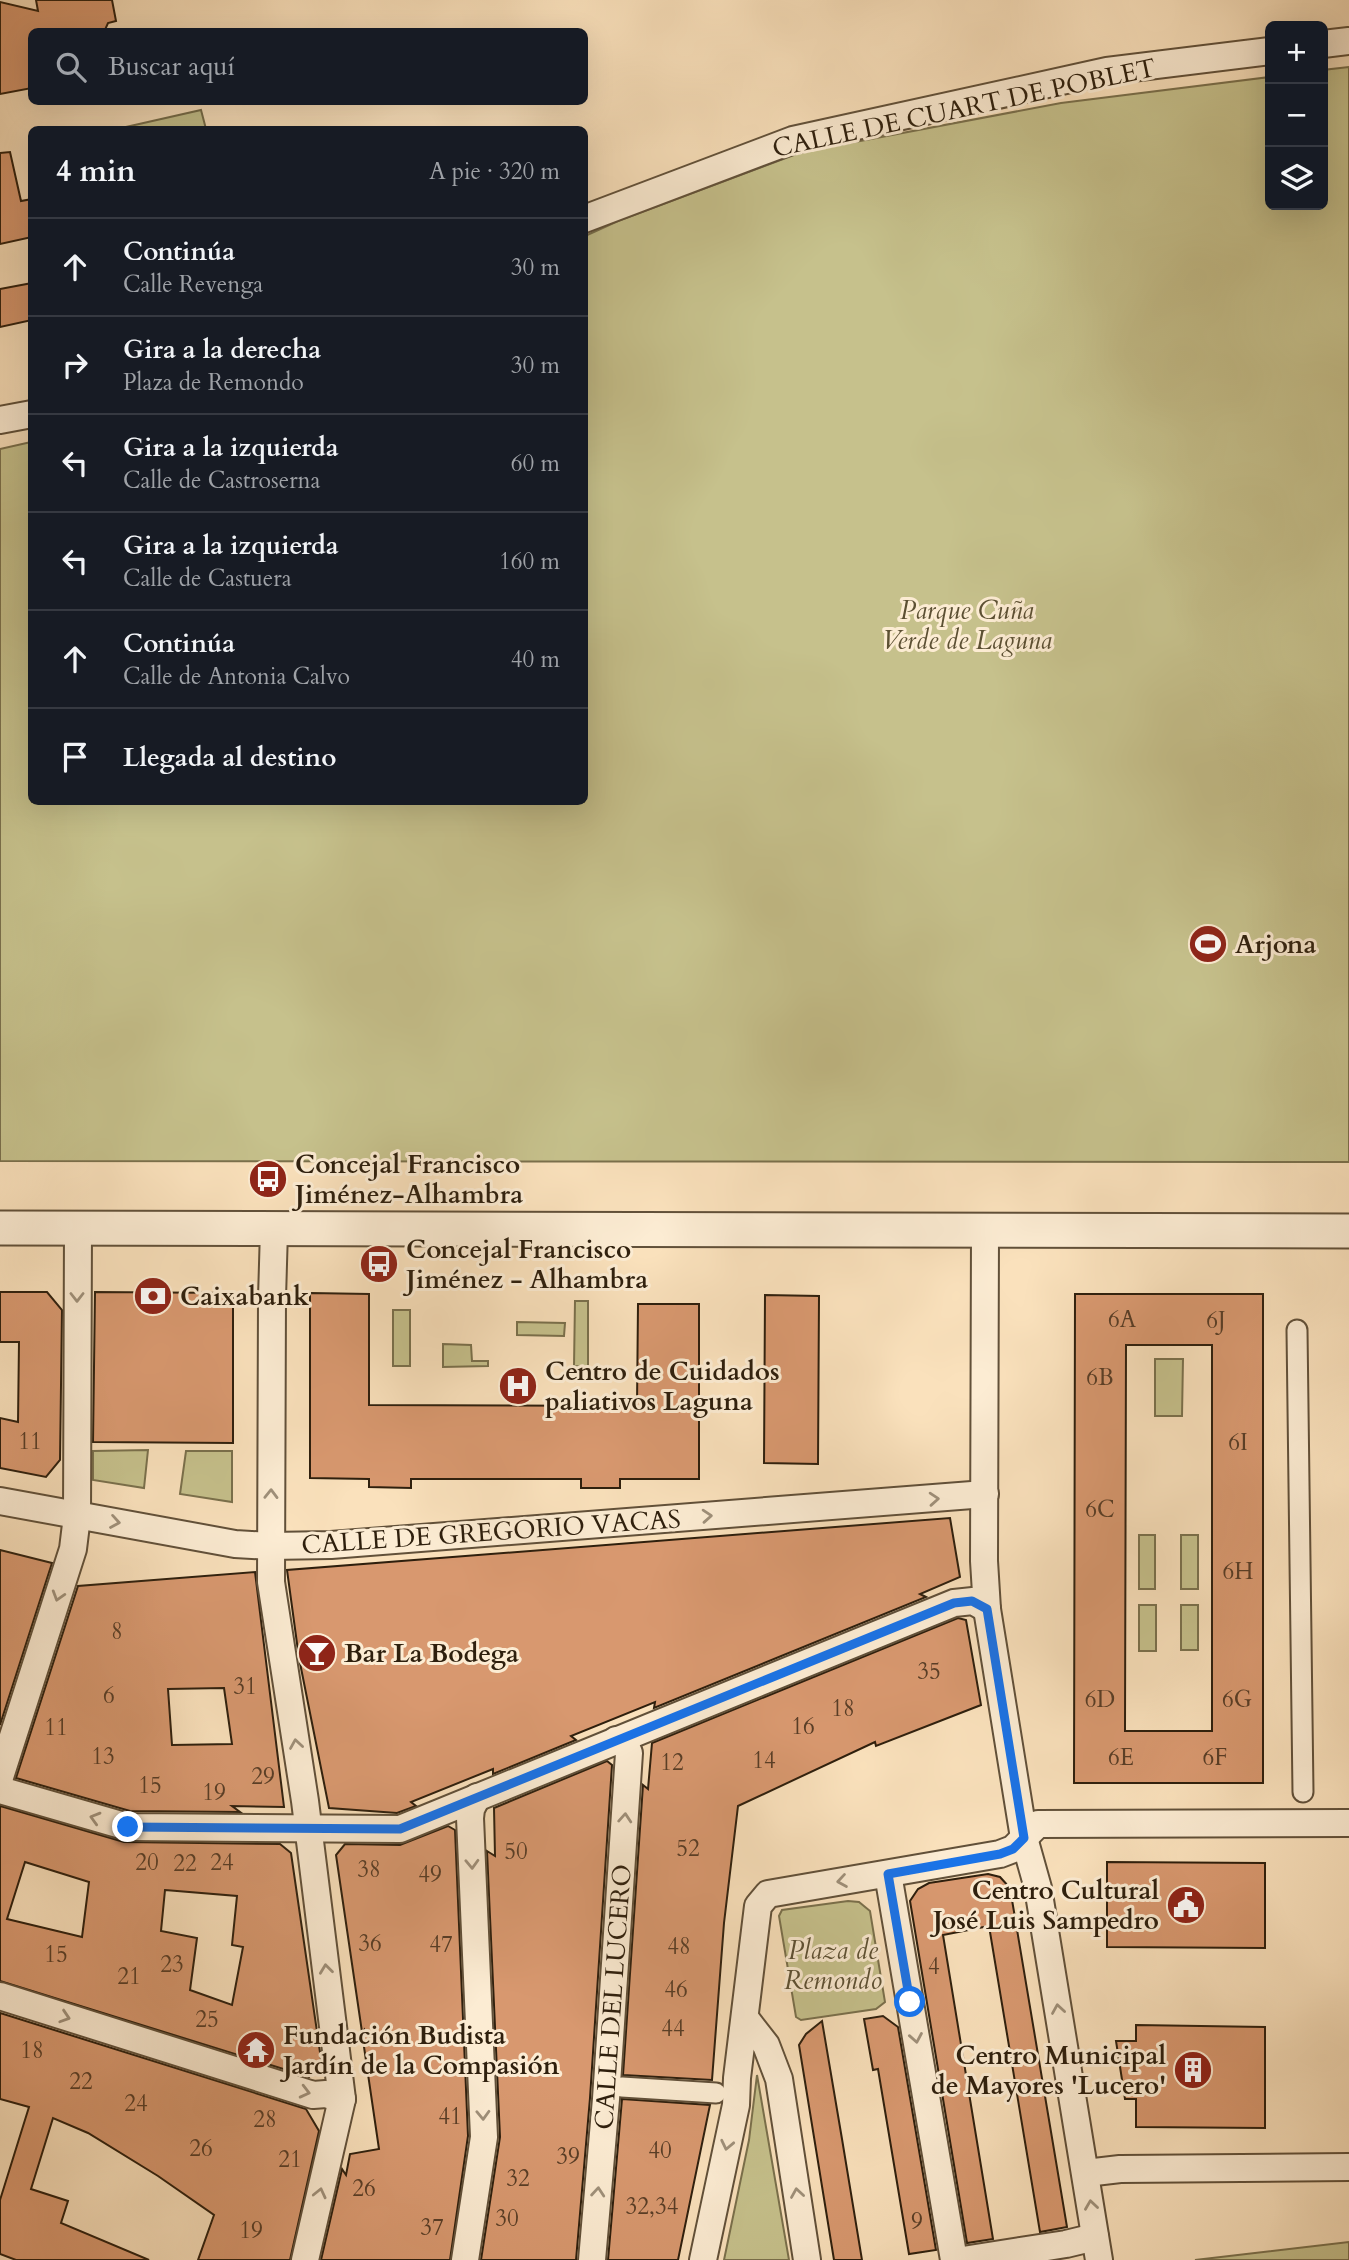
<!DOCTYPE html>
<html lang="es">
<meta charset="utf-8">
<style>
body{margin:0;font-family:Cardo,serif;background:#20242c;color:#f1f3f6}
.controls{position:absolute;right:21px;top:21px;display:grid;overflow:hidden;border-radius:10px;box-shadow:0 7px 28px #0002}
.controls button{width:63px;height:63px;display:grid;place-items:center;padding:0;border:0;border-bottom:2px solid #363941;background:#171b24;color:#f1f3f6;font:35px sans-serif}
.stop{position:absolute;width:21px;height:21px;margin:-16px;border:5px solid #1a73e8;border-radius:50%;background:#fff}
.stop.end{background:#1a73e8;border-color:#fff;box-shadow:0 2px 7px #0008}
.list{margin:0;padding:0;list-style:none}
h2{display:flex;justify-content:space-between;align-items:center;height:91px;margin:0;padding:0 28px;font-size:30px}
h2 small{font-size:23px;font-weight:400;color:#9ea1a6}
.list li{display:grid;grid-template-columns:46px 1fr auto;gap:21px;align-items:center;box-sizing:border-box;height:98px;padding:0 28px;border-top:2px solid #363941}
.list b{display:block;font-size:26px;white-space:nowrap}
.list p{margin:0;font-size:23px;white-space:nowrap;color:#9ea1a6}
.list em{font-size:23px;font-style:normal;color:#9ea1a6}
.icon{flex:none;width:38px;height:38px;fill:none;stroke:currentColor;stroke-width:2;stroke-linecap:round;stroke-linejoin:round}
.map{position:relative;flex:none;width:1349px;height:2260px;overflow:hidden}
.search{position:absolute;background:#171b24;box-shadow:0 7px 28px #0002;left:28px;top:28px;width:560px;height:77px;display:flex;align-items:center;gap:18px;box-sizing:border-box;padding:0 24px;border-radius:10px;color:#9ea1a6;font-size:26px}
.panel{position:absolute;background:#171b24;box-shadow:0 7px 28px #0002;left:28px;top:126px;width:560px;height:679px;border-radius:10px}
.map>svg:first-child{display:block}
</style>
<div class="map">
<svg width="1349" height="2260" viewBox="0 0 1349 2260">
<rect width="100%" height="100%" fill="#fae1bc"/>
<filter id="stains"><feTurbulence type="fractalNoise" baseFrequency=".00286" numOctaves="4"/><feColorMatrix values="0 0 0 0 .2 0 0 0 0 .09 0 0 0 0 .02 0 0 0 .5 -.17"/></filter>
<radialGradient id="worn" r=".72"><stop offset=".6" stop-color="#630" stop-opacity="0"/><stop offset="1" stop-color="#630" stop-opacity=".3"/></radialGradient>
<!-- green -->
<g fill="#c6c18c" stroke="#7a704c" stroke-width="2">
<path d="M1349 67V1162L0 1161V449L31 442 32 802H584L585 236 618 221 802 152 1061 103 1270 77V205H1323V70Z"/>
<path d="M201 110 206 129H117Z"/>
<path d="M575 1301H588V1367L574 1366Z"/>
<rect x="393" y="1310" width="17" height="56"/>
<path d="M517 1322 565 1323 564 1336 517 1335Z"/>
<path d="M443 1344 471 1345 472 1361H488V1366L443 1367Z"/>
<path d="M1155 1359H1183L1182 1416H1155Z"/>
<path d="M148 1450 144 1488 93 1480V1451Z"/>
<path d="M186 1451H232V1502L180 1494Z"/>
<rect x="1139" y="1535" width="16" height="54"/>
<rect x="1181" y="1535" width="17" height="54"/>
<rect x="1139" y="1605" width="17" height="46"/>
<rect x="1181" y="1605" width="17" height="45"/>
<path d="M848 1901 859 1902 870 1911 885 2002 876 2009 801 2020 796 2017 779 1916 782 1910Z"/>
<path d="M757 2075 789 2260H724L749 2140Z"/>
<path d="M1349 2242V2260H1195Z"/>
</g>
<!-- building -->
<g fill="#d8986f" stroke="#2e1f0d" stroke-width="2" fill-rule="evenodd">
<path d="M36 0H112L116 21 108 23 104 32H32V88L0 94V2L38 11Z"/>
<path d="M10 152 21 201 32 199V237L0 244V153Z"/>
<path d="M32 283V320L0 327V289Z"/>
<path d="M0 1292H47L62 1310 60 1460 46 1477 0 1468V1418L18 1422 19 1342H0Z"/>
<path d="M95 1292 233 1293V1443L93 1442Z"/>
<path d="M310 1293 369 1294V1405L637 1406 638 1304H699V1479H620V1488H581V1479H411V1488L369 1487V1479L310 1478Z"/>
<path d="M1075 1294H1263V1783H1074ZM1126 1345H1212V1731H1125Z"/>
<path d="M765 1295 819 1296 818 1464 764 1463Z"/>
<path d="M950 1518 960 1577 920 1594 926 1597 654 1708 655 1702 571 1736 576 1740 493 1774V1769L411 1802 416 1806 397 1813 329 1808 299 1658 287 1570Z"/>
<path d="M0 1550 52 1563 0 1725Z"/>
<path d="M255 1572 284 1807 232 1806 240 1812 130 1811 16 1778 78 1586ZM224 1688 232 1744 172 1745 168 1689Z"/>
<path d="M958 1618 966 1620 981 1705 876 1746 875 1742 738 1806 724 1923 712 2080 623 2075 643 1785 648 1789 652 1743Z"/>
<path d="M607 1761 612 1765 590 2098 576 2260H481L500 2137 487 1851 495 1856 494 1808Z"/>
<path d="M0 1806 124 1842 280 1844 291 1853 322 2066 309 2077 0 1981ZM25 1862 89 1882 82 1937 7 1919ZM165 1890 237 1896 232 1945 243 1947 232 2005 190 1990 197 1938 161 1931Z"/>
<path d="M448 1826 455 1830 468 2136 450 2260H321L342 2169 346 2175 350 2154 379 2149 364 2047V2030L362 2032 336 1855 345 1844 400 1845Z"/>
<path d="M1107 1862 1265 1863V1948L1107 1947Z"/>
<path d="M988 1874 1000 1877 1010 1888 1067 2227 1040 2232 989 1926 943 1935 993 2239 967 2243 910 1901 918 1889 929 1883Z"/>
<path d="M0 2013 306 2109 319 2131 290 2260H198L214 2215 158 2176 88 2133 53 2118 31 2189 68 2201 61 2223 149 2260H16L0 2254V2200L29 2107 0 2099Z"/>
<path d="M883 2016 898 2027 936 2250 909 2254 878 2069 873 2070 864 2019Z"/>
<path d="M822 2021 842 2139 862 2260H834L799 2045 806 2034Z"/>
<path d="M1136 2025 1265 2027V2128L1136 2127V2099H1125L1116 2041H1136Z"/>
<path d="M622 2099 710 2105 678 2260H608Z"/>
</g>
<g fill="none" stroke-linecap="round" stroke-linejoin="round">
<!-- pedestrian casing -->
<g stroke="#615039" stroke-width="23">
<g id="pedestrian">
<path d="M1297 1330 1303 1792"/>
<path d="M622 2087 716 2093"/>
</g>
</g>
<!-- minor casing -->
<g stroke="#615039" stroke-width="30">
<g id="minor">
<path d="M1323 44 1349 41"/>
<path d="M584 219 793 140 1107 71 1270 51"/>
<path d="M0 420 32 414"/>
<path d="M274 1230 272 1298 271 1582 305 1801 342 2099 305 2260"/>
<path d="M985 1231 984 1561 987 1609 1024 1838 1038 1888 1099 2260"/>
<path d="M0 1501 235 1544 270 1546 331 1545 985 1494"/>
<path d="M0 1777 73 1549 77 1516 78 1229"/>
<path d="M0 1790 128 1827 400 1829 954 1603 973 1601 987 1609"/>
<path d="M888 1874 954 2260"/>
<path d="M0 1996 313 2095 326 2094 342 2099"/>
<path d="M745 2018 766 2045 779 2079 807 2260"/>
<path d="M1086 2173 1120 2169 1349 2167"/>
<path d="M465 2260 484 2137 470 1818 471 1809 477 1797"/>
<path d="M592 2260 606 2099 629 1753 626 1746 616 1740"/>
<path d="M703 2260 736 2105 737 2078 758 1906 768 1894 1000 1854 1013 1849 1038 1824 1349 1823"/>
<path d="M963 2260 1066 2244 1095 2237"/>
</g>
</g>
<!-- tertiary casing -->
<g stroke="#615039" stroke-width="37">
<path id="tertiary" d="M0 1228 1349 1231"/>
</g>
<!-- pedestrian -->
<use href="#pedestrian" stroke="#fcecd3" stroke-width="19"/>
<!-- minor -->
<use href="#minor" stroke="#fcecd3" stroke-width="26"/>
<!-- tertiary -->
<use href="#tertiary" stroke="#fcecd3" stroke-width="33"/>
</g>
<!-- one-way arrows -->
<defs><path id="oneway-chevron" d="M-2-3.5L2.5 0L-2 3.5" fill="none" stroke-width="1.6" stroke-linecap="round" stroke-linejoin="round" transform="scale(1.75)"/></defs>
<g stroke="#9f907a">
<use href="#oneway-chevron" transform="translate(77 1297) rotate(90)"/>
<use href="#oneway-chevron" transform="translate(271 1494) rotate(-89)"/>
<use href="#oneway-chevron" transform="translate(934 1499) rotate(-4)"/>
<use href="#oneway-chevron" transform="translate(707 1516) rotate(-4)"/>
<use href="#oneway-chevron" transform="translate(115 1522) rotate(10)"/>
<use href="#oneway-chevron" transform="translate(58 1596) rotate(107)"/>
<use href="#oneway-chevron" transform="translate(296 1744) rotate(-99)"/>
<use href="#oneway-chevron" transform="translate(95 1818) rotate(-164)"/>
<use href="#oneway-chevron" transform="translate(625 1818) rotate(-86)"/>
<use href="#oneway-chevron" transform="translate(472 1864) rotate(88)"/>
<use href="#oneway-chevron" transform="translate(842 1881) rotate(171)"/>
<use href="#oneway-chevron" transform="translate(326 1969) rotate(-97)"/>
<use href="#oneway-chevron" transform="translate(1058 2009) rotate(-99)"/>
<use href="#oneway-chevron" transform="translate(65 2017) rotate(18)"/>
<use href="#oneway-chevron" transform="translate(916 2038) rotate(80)"/>
<use href="#oneway-chevron" transform="translate(305 2092) rotate(14)"/>
<use href="#oneway-chevron" transform="translate(483 2115) rotate(88)"/>
<use href="#oneway-chevron" transform="translate(727 2145) rotate(102)"/>
<use href="#oneway-chevron" transform="translate(598 2192) rotate(-85)"/>
<use href="#oneway-chevron" transform="translate(320 2193) rotate(-77)"/>
<use href="#oneway-chevron" transform="translate(797 2193) rotate(-99)"/>
<use href="#oneway-chevron" transform="translate(1091 2205) rotate(-98)"/>
</g>
<g fill="none" stroke-linecap="round" stroke-linejoin="round">
<!-- route -->
<path stroke="#1a73e8" stroke-width="9" d="M128 1827 400 1829 954 1603 972 1601 987 1609 1024 1838 1013 1849 1000 1854 888 1874 910 2002"/>
</g>
<!-- icons -->
<defs>
<g id="stadium-disc" transform="scale(2.0125)"><circle r="9.5" fill="#8f2418" stroke="#fcecd3"/><path d="M0-5a6.5 5 0 1 0 0 10a6.5 5 0 1 0 0-10ZM-3.5-1.8h7v3.6h-7Z" fill="#fff"/></g>
<g id="bus-disc" transform="scale(2.0125)"><circle r="9.5" fill="#8f2418" stroke="#fcecd3"/><path d="M-5-6H5V4H4V6H2V4H-2V6H-4V4H-5ZM-3.5-4V0h7V-4ZM-3.5 1.2v1.5H-2V1.2ZM2 1.2v1.5H3.5V1.2Z" fill="#fff"/></g>
<g id="bank-disc" transform="scale(2.0125)"><circle r="9.5" fill="#8f2418" stroke="#fcecd3"/><path d="M-6-4H6V4H-6ZM0-2.3a2.3 2.3 0 1 0 0 4.6a2.3 2.3 0 1 0 0-4.6Z" fill="#fff"/></g>
<g id="hospital-disc" transform="scale(2.0125)"><circle r="9.5" fill="#8f2418" stroke="#fcecd3"/><path d="M-5-5h3v3.5h4V-5h3V5h-3V1.5h-4V5h-3Z" fill="#fff"/></g>
<g id="bar-disc" transform="scale(2.0125)"><circle r="9.5" fill="#8f2418" stroke="#fcecd3"/><path d="M-6-5H6L.8 .8V4.5H3.5V6h-7V4.5H-.8V.8Z" fill="#fff"/></g>
<g id="civic-disc" transform="scale(2.0125)"><circle r="9.5" fill="#8f2418" stroke="#fcecd3"/><path d="M-.6-6.5H3V-4.5H.6V-3L4-1V1h2V6H-6V1h2V-1L-.6-3ZM-1.2 2.5V6h2.4V2.5Z" fill="#fff"/></g>
<g id="temple-disc" transform="scale(2.0125)"><circle r="9.5" fill="#8f2418" stroke="#fcecd3"/><path d="M0-6L5-2H3V0L6.5 2.5H4V6H1.5V3h-3V6H-4V2.5H-6.5L-3 0V-2H-5Z" fill="#fff"/></g>
<g id="building-disc" transform="scale(2.0125)"><circle r="9.5" fill="#8f2418" stroke="#fcecd3"/><path d="M-4-6H4V6H1V3H-1V6H-4ZM-2.5-4.3h1.7v1.8h-1.7ZM.8-4.3h1.7v1.8H.8ZM-2.5-1h1.7V.8h-1.7ZM.8-1h1.7V.8H.8Z" fill="#fff"/></g>
</defs>
<g fill-rule="evenodd">
<use href="#stadium-disc" x="1208" y="944"/>
<use href="#bus-disc" x="268" y="1179"/>
<use href="#bus-disc" x="379" y="1264"/>
<use href="#bank-disc" x="153" y="1296"/>
<use href="#hospital-disc" x="518" y="1386"/>
<use href="#bar-disc" x="317" y="1653"/>
<use href="#civic-disc" x="1186" y="1905"/>
<use href="#temple-disc" x="256" y="2050"/>
<use href="#building-disc" x="1193" y="2070"/>
</g>
<g text-anchor="middle" dominant-baseline="central" stroke-width="6" stroke-linejoin="round" paint-order="stroke">
<!-- number labels -->
<g font-size="23" fill="#583d26">
<text x="1122" y="1319">6A</text>
<text x="1216" y="1320">6J</text>
<text x="1100" y="1377">6B</text>
<text x="30" y="1441">11</text>
<text x="1238" y="1442">6I</text>
<text x="1100" y="1509">6C</text>
<text x="1238" y="1571">6H</text>
<text x="117" y="1631">8</text>
<text x="929" y="1671">35</text>
<text x="245" y="1686">31</text>
<text x="109" y="1695">6</text>
<text x="1100" y="1699">6D</text>
<text x="1237" y="1699">6G</text>
<text x="843" y="1708">18</text>
<text x="803" y="1726">16</text>
<text x="56" y="1727">11</text>
<text x="103" y="1756">13</text>
<text x="1121" y="1757">6E</text>
<text x="1215" y="1757">6F</text>
<text x="764" y="1760">14</text>
<text x="672" y="1762">12</text>
<text x="263" y="1776">29</text>
<text x="150" y="1785">15</text>
<text x="214" y="1792">19</text>
<text x="688" y="1848">52</text>
<text x="516" y="1851">50</text>
<text x="147" y="1862">20</text>
<text x="222" y="1862">24</text>
<text x="185" y="1863">22</text>
<text x="369" y="1869">38</text>
<text x="430" y="1874">49</text>
<text x="370" y="1943">36</text>
<text x="441" y="1944">47</text>
<text x="679" y="1946">48</text>
<text x="56" y="1954">15</text>
<text x="172" y="1964">23</text>
<text x="934" y="1966">4</text>
<text x="129" y="1976">21</text>
<text x="676" y="1989">46</text>
<text x="207" y="2019">25</text>
<text x="673" y="2028">44</text>
<text x="32" y="2050">18</text>
<text x="81" y="2081">22</text>
<text x="136" y="2103">24</text>
<text x="450" y="2116">41</text>
<text x="265" y="2119">28</text>
<text x="201" y="2148">26</text>
<text x="660" y="2150">40</text>
<text x="568" y="2156">39</text>
<text x="290" y="2159">21</text>
<text x="518" y="2178">32</text>
<text x="364" y="2188">26</text>
<text x="652" y="2206">32,34</text>
<text x="507" y="2218">30</text>
<text x="917" y="2221">9</text>
<text x="432" y="2227">37</text>
<text x="251" y="2230">19</text>
</g>
<!-- street labels -->
<g font-size="26" fill="#2e1f0d" stroke="#fcecd3">
<text transform="translate(964 108) rotate(-12)">CALLE DE CUART DE POBLET</text>
<text transform="translate(491 1532) rotate(-4)">CALLE DE GREGORIO VACAS</text>
<text transform="translate(613 1997) rotate(-86)">CALLE DEL LUCERO</text>
</g>
<!-- park labels -->
<g font-size="26" font-style="italic" fill="#5c5033" stroke="#fcecd3">
<text x="967" y="610">Parque Cuña<tspan x="967" dy="30">Verde de Laguna</tspan></text>
<text x="833" y="1950">Plaza de<tspan x="833" dy="30">Remondo</tspan></text>
</g>
<!-- poi labels -->
<g font-size="26" font-weight="bold" fill="#2e1f0d" stroke="#fcecd3" text-anchor="start">
<text x="1235" y="944">Arjona</text>
<text x="295" y="1164">Concejal Francisco<tspan x="295" dy="30">Jiménez-Alhambra</tspan></text>
<text x="406" y="1249">Concejal Francisco<tspan x="406" dy="30">Jiménez - Alhambra</tspan></text>
<text x="180" y="1296">Caixabank</text>
<text x="545" y="1371">Centro de Cuidados<tspan x="545" dy="30">paliativos Laguna</tspan></text>
<text x="344" y="1653">Bar La Bodega</text>
<text x="1159" y="1890" text-anchor="end">Centro Cultural<tspan x="1159" dy="30">José Luis Sampedro</tspan></text>
<text x="283" y="2035">Fundación Budista<tspan x="283" dy="30">Jardín de la Compasión</tspan></text>
<text x="1166" y="2055" text-anchor="end">Centro Municipal<tspan x="1166" dy="30">de Mayores 'Lucero'</tspan></text>
</g>
</g>
<rect width="100%" height="100%" filter="url(#stains)"/>
<rect width="100%" height="100%" fill="url(#worn)"/>
</svg>
<div class="controls">
<button>+</button>
<button>−</button>
<button><svg class="icon" aria-label="layers" viewBox="0 0 24 24"><path d="M12 4l9 5-9 5-9-5zM3 14l9 5 9-5"/></svg></button>
</div>
<div class="stop" style="left:910px;top:2002px"></div>
<div class="stop end" style="left:128px;top:1827px"></div>
<div class="search"><svg class="icon" aria-label="search" viewBox="0 0 24 24"><circle cx="10" cy="10" r="6"/><path d="M15 15l6 6"/></svg>Buscar aquí</div>
<section class="panel">
<h2>4 min<small>A pie · 320 m</small></h2>
<ul class="list">
<li><svg class="icon" aria-label="ahead" viewBox="0 0 24 24"><path d="M12 20V5M6 11l6-6 6 6"/></svg><div><b>Continúa</b><p>Calle Revenga</p></div><em>30 m</em></li>
<li><svg class="icon" aria-label="right" viewBox="0 0 24 24"><path d="M7 20v-9h11M14 6l5 5-5 5"/></svg><div><b>Gira a la derecha</b><p>Plaza de Remondo</p></div><em>30 m</em></li>
<li><svg class="icon" aria-label="left" viewBox="0 0 24 24"><path d="M17 20v-9H6M10 6l-5 5 5 5"/></svg><div><b>Gira a la izquierda</b><p>Calle de Castroserna</p></div><em>60 m</em></li>
<li><svg class="icon" aria-label="left" viewBox="0 0 24 24"><path d="M17 20v-9H6M10 6l-5 5 5 5"/></svg><div><b>Gira a la izquierda</b><p>Calle de Castuera</p></div><em>160 m</em></li>
<li><svg class="icon" aria-label="ahead" viewBox="0 0 24 24"><path d="M12 20V5M6 11l6-6 6 6"/></svg><div><b>Continúa</b><p>Calle de Antonia Calvo</p></div><em>40 m</em></li>
<li><svg class="icon" aria-label="arrive" viewBox="0 0 24 24"><path d="M6 21V4h12l-3 4 3 4H6"/></svg><div><b>Llegada al destino</b></div></li>
</ul>
</section>
</div>
